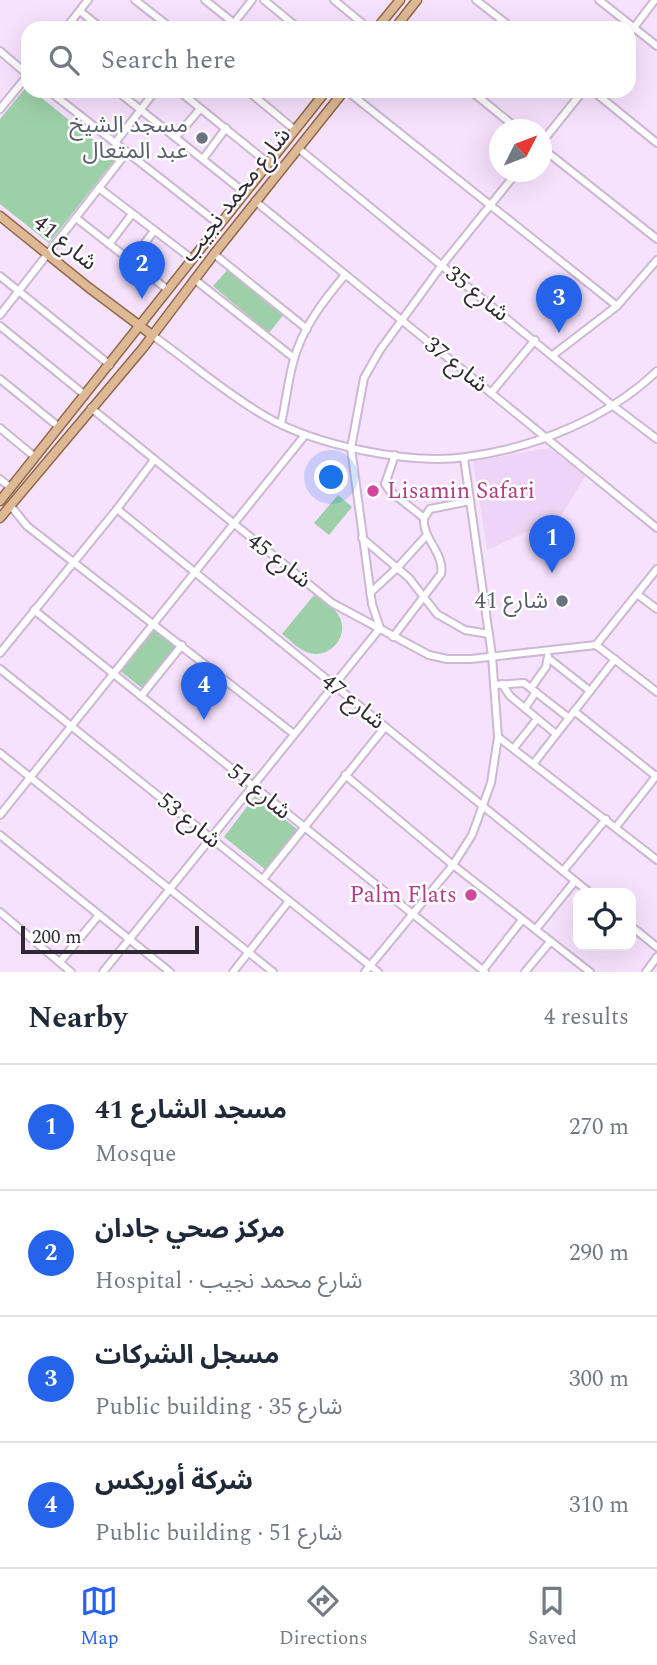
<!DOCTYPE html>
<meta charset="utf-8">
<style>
body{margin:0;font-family:Spectral,"Noto Sans Arabic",serif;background:#f6f6f7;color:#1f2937}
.controls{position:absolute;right:21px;bottom:21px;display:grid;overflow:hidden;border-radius:14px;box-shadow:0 7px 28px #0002}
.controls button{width:63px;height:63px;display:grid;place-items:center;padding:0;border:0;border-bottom:2px solid #e0e1e3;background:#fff;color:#1f2937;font:35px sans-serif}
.compass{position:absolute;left:489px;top:119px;width:63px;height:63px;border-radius:50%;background:#fff;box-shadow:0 7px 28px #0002;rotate:48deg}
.scale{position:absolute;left:21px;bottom:18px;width:178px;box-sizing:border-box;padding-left:7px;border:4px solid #302833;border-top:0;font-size:19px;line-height:24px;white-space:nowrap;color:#302833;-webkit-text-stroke:5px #fff;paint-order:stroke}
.you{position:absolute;left:332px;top:478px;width:24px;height:24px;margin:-18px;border:5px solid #fff;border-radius:50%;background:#1a73e8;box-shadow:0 0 0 10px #1a73e833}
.badge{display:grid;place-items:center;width:46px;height:46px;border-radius:50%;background:#2563eb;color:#fff;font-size:23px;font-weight:700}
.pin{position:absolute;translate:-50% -58px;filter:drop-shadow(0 2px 4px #0008)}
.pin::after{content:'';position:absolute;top:37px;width:24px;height:21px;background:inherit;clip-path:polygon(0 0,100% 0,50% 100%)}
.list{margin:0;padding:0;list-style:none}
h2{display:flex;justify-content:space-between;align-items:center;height:91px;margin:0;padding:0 28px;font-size:30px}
h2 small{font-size:23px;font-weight:400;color:#747a83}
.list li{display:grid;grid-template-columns:46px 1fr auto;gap:21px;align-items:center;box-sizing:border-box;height:126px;padding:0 28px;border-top:2px solid #e0e1e3}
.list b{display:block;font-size:26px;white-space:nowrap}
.list p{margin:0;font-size:23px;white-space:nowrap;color:#747a83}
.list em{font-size:23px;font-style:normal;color:#747a83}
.icon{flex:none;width:38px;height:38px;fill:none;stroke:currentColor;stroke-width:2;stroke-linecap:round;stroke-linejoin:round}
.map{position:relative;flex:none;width:657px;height:972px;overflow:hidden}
.search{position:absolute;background:#fff;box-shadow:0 7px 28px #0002;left:21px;right:21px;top:21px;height:77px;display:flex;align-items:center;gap:18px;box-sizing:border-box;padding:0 24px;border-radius:21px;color:#747a83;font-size:26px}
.sheet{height:595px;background:#fff}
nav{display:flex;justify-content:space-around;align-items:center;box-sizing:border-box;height:98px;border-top:2px solid #e0e1e3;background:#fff;font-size:19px;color:#747a83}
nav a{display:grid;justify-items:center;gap:4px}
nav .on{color:#2563eb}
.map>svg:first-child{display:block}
</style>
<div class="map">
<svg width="657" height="972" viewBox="0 0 657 972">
<rect width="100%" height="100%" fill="#f7e2fe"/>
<!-- built -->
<path fill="#eed4f6" d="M549 448 586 475 561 516 487 550 473 461Z"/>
<!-- green -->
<g fill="#9dd0a8">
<path d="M27 86 28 91H33L116 158 49 243 0 204V119Z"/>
<path d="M229 268 284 314 269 333 213 286Z"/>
<path d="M338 495 352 507 329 535 314 523Z"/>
<path d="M314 595C322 601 334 607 339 616 350 636 330 659 309 653 299 650 290 640 282 634Z"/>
<path d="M153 628 177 647 143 689 119 670Z"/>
<path d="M255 796 297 829 266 870 224 837Z"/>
</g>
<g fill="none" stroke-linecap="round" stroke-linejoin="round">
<!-- minor casing -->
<g stroke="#cdb8d3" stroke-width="10">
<g id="minor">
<path d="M135 0 171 28"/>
<path d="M205 0 240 28"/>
<path d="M264 0 298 28"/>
<path d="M334 0 368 28"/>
<path d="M476 0 512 28"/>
<path d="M599 0 657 46"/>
<path d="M80 11 101 28"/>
<path d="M66 28 88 0"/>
<path d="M230 28 252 0"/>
<path d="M629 34 655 0"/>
<path d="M0 51 28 75"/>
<path d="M49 91 220 225"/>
<path d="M117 91 245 193"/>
<path d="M179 91 268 163"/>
<path d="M248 91 295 130"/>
<path d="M347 91 617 306"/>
<path d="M471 91 519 130"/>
<path d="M593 91 657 143"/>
<path d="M0 109 28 75"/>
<path d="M176 137 200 109"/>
<path d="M542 142 583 91"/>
<path d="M115 143 155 91"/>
<path d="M298 148 612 405 657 439"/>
<path d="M542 148 657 239"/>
<path d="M203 159 226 128"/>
<path d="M99 188 192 259"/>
<path d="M255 201 657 528"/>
<path d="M76 218 168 290"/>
<path d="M110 243 132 214"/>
<path d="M214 254 307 329"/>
<path d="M132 260 154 231"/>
<path d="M0 276 110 365"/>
<path d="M194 279 294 358"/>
<path d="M0 315 127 152"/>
<path d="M0 326 85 395"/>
<path d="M152 335C190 362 225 393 265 416 314 445 409 465 466 457 534 448 607 419 657 371"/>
<path d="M553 355 617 306 657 260"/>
<path d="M0 379 59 427"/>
<path d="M491 393 535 340"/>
<path d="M91 408 332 603 429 655 447 659H471L596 645 657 569"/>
<path d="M281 424C286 402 288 380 294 359 303 327 324 300 345 275"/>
<path d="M0 428 35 457"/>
<path d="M395 455 385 484 390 491 424 518"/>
<path d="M0 479 11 488"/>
<path d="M10 505 27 526 294 734"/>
<path d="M117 509 590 893"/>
<path d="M362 538 409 578 437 614 465 630 489 634"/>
<path d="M370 593 398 567 426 536"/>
<path d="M637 594 657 609"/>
<path d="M34 610 485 972"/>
<path d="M393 637 441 574C445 553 422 539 424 518L430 509 470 501"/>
<path d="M596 645 657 692"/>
<path d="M0 653 117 509 154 460"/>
<path d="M548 658 590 691"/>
<path d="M0 669 378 972"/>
<path d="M502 684 510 696 556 734"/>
<path d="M494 685 524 683 569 718"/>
<path d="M531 688 546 667 548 656"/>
<path d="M141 696 182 645"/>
<path d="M525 708 536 692"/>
<path d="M574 711 657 777"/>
<path d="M498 737 657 860"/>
<path d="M514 748 537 719"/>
<path d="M0 753 273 972"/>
<path d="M534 763 615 659"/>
<path d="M345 775 453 865 590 972"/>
<path d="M0 815 305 435"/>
<path d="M616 827 657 775"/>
<path d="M0 835 170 972"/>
<path d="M563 871 606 819"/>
<path d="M263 879 385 727"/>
<path d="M0 912 71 972"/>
<path d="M631 926 657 947"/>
<path d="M536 929 575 881"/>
<path d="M60 962 99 915"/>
<path d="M483 970 522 920"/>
<path d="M103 972 380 628 372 604 351 448 364 378 380 350 442 265 517 172"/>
<path d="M233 972 289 901"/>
<path d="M365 972 453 865 472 835 491 783 498 737 492 656 464 458"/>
<path d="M525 972 550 942"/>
<path d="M646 972 657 957"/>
</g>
</g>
<!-- major casing -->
<g stroke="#926846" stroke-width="11">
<g id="major">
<path d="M377 28 400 0"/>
<path d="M395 28 417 0"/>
<path d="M0 216 88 287 152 335"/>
<path d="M0 501 326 91"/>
<path d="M0 518 143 348 214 254 344 91"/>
</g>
</g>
<!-- minor -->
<use href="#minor" stroke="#fff" stroke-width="6"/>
<!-- major -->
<use href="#major" stroke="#ddb996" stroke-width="8"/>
</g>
<!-- markers -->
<g fill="#6b7280" stroke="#fff" stroke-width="2.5">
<circle cx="202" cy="138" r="7"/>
<circle cx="562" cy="601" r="7"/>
</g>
<g fill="#d1479c" stroke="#fff" stroke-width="2.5">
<circle cx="373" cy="491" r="7"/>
<circle cx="471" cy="895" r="7"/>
</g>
<g text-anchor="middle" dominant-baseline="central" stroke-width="5" stroke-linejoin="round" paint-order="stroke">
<!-- worship labels -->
<g font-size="23" fill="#5b616d" stroke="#fff" text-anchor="end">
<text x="188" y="125">مسجد الشيخ<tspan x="188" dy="26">عبد المتعال</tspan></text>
<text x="548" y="601">شارع 41</text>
</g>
<!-- street labels -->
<g font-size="23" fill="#302833" stroke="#fff">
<text transform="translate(236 195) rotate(-52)">شارع محمد نجيب</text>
<text transform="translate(65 243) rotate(39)">شارع 41</text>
<text transform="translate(477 294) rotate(39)">شارع 35</text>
<text transform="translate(456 365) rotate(39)">شارع 37</text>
<text transform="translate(279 561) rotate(38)">شارع 45</text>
<text transform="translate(353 702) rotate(39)">شارع 47</text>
<text transform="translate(259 792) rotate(39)">شارع 51</text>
<text transform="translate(189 821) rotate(39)">شارع 53</text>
</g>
<!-- hotel labels -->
<g font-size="23" fill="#b23c85" stroke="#fff" text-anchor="start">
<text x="387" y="491">Lisamin Safari</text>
<text x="457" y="895" text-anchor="end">Palm Flats</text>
</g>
</g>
</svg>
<div class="controls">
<button><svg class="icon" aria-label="locate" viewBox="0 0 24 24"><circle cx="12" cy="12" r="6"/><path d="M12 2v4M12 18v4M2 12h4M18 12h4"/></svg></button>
</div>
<svg class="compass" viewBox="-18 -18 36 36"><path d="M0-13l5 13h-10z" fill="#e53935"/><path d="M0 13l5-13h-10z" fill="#747a83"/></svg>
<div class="scale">200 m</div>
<div class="you"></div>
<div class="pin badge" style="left:552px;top:573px">1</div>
<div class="pin badge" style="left:142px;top:299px">2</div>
<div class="pin badge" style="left:559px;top:333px">3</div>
<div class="pin badge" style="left:204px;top:720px">4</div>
<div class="search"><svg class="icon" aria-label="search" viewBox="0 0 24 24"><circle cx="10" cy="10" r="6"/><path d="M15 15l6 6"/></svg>Search here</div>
</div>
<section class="sheet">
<h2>Nearby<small>4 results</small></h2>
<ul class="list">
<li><span class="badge">1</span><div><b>مسجد الشارع 41</b><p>Mosque</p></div><em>270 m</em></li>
<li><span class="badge">2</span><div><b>مركز صحي جادان</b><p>Hospital · شارع محمد نجيب</p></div><em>290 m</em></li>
<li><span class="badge">3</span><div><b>مسجل الشركات</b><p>Public building · شارع 35</p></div><em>300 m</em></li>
<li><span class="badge">4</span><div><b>شركة أوريكس</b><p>Public building · شارع 51</p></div><em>310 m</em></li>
</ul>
</section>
<nav>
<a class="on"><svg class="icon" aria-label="map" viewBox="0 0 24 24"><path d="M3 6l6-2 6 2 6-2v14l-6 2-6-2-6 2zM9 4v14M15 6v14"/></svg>Map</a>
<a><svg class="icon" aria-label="directions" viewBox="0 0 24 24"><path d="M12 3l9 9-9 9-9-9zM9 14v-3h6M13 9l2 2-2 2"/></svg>Directions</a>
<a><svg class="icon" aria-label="saved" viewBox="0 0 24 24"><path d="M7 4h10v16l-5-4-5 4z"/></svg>Saved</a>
</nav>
